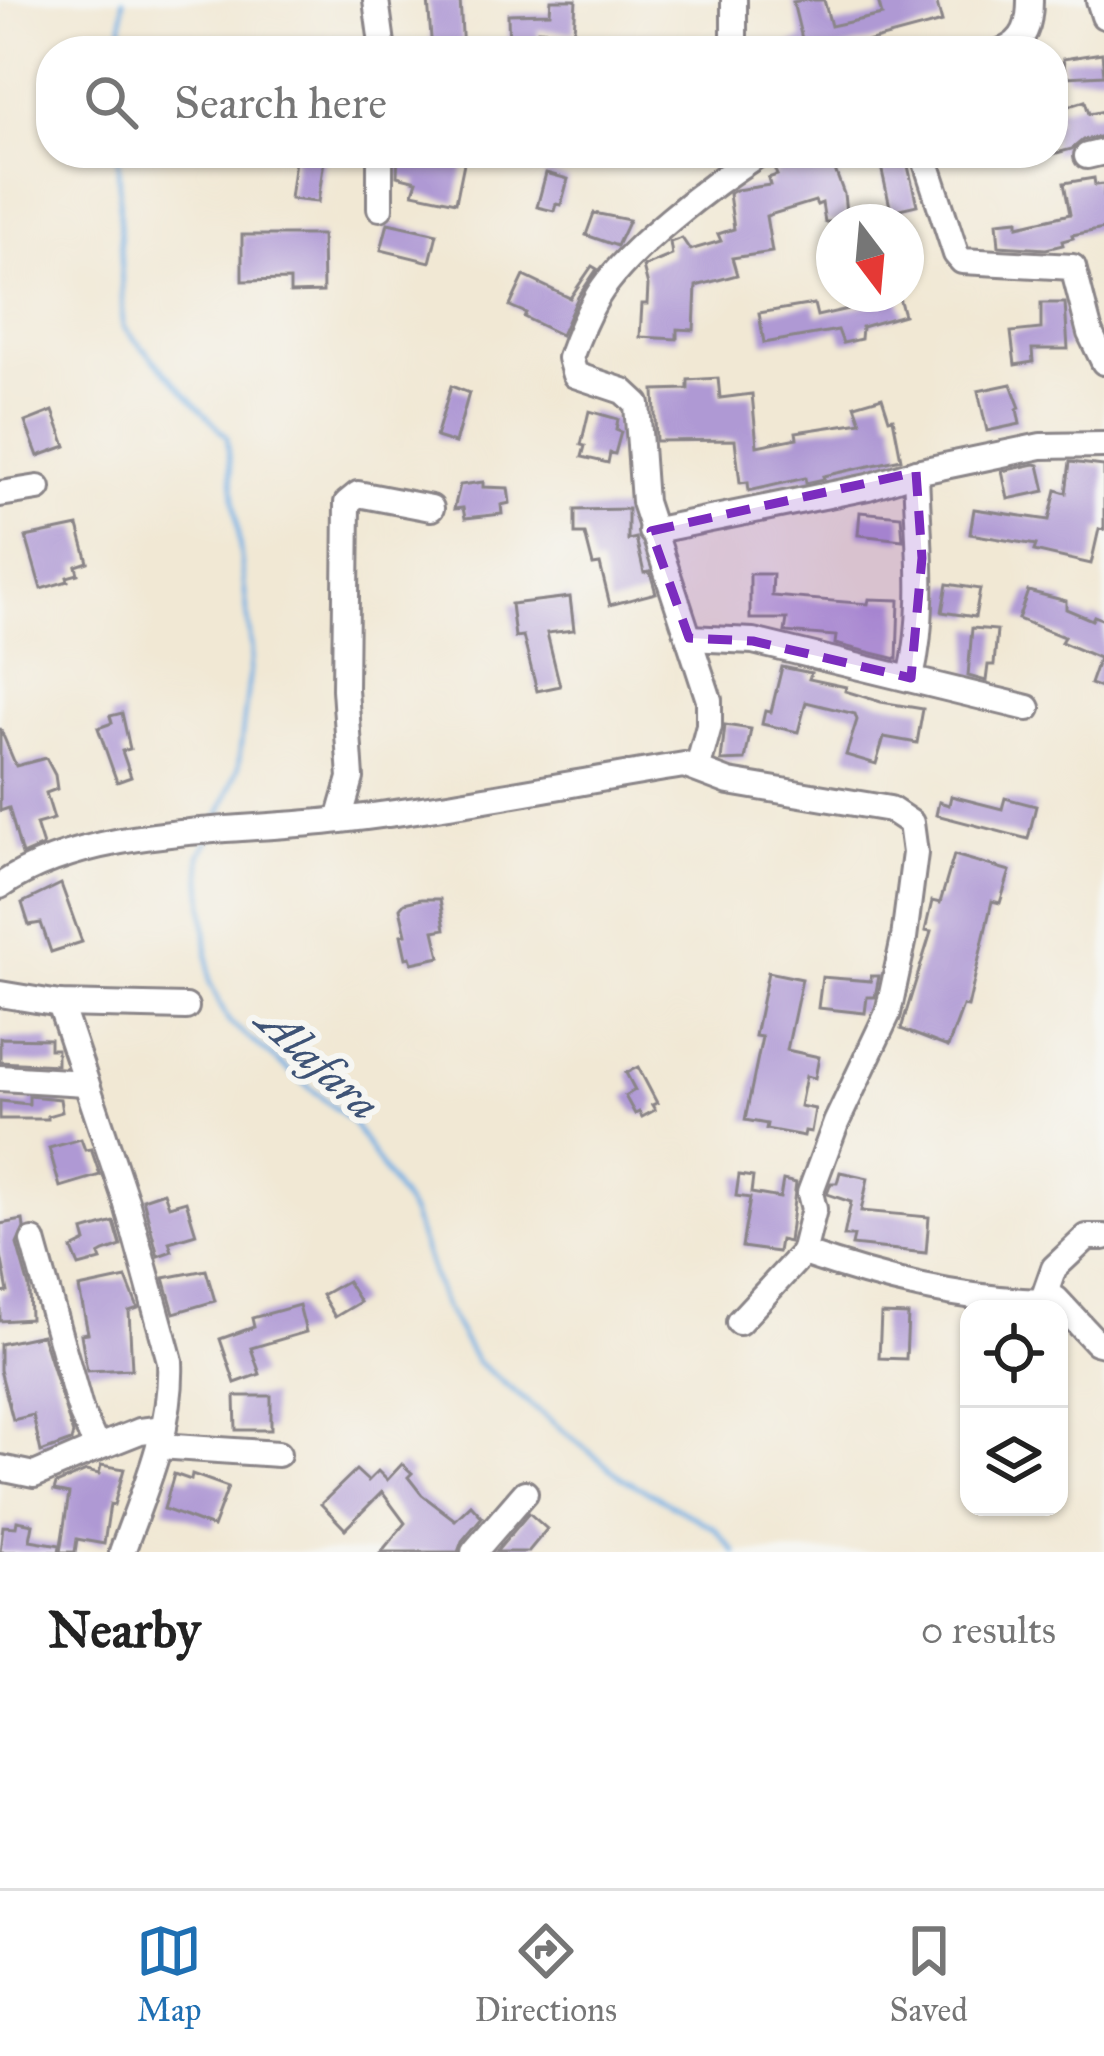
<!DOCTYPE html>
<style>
body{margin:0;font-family:"IM FELL Great Primer",serif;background:#f2f2f2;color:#222}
.controls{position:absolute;right:36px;bottom:36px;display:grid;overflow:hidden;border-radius:24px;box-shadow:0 3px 9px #0004}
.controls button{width:108px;height:108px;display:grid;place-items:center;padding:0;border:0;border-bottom:3px solid #e0e0e0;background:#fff;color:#222;font:60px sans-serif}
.compass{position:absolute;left:816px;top:204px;width:108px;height:108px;border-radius:50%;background:#fff;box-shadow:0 3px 9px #0004;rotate:164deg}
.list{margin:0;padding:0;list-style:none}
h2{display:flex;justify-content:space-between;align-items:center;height:156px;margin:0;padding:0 48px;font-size:51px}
h2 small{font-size:39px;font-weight:400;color:#767676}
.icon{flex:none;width:66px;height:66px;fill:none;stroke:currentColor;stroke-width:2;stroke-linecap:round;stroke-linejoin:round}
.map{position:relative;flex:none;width:1104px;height:1552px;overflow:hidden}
.search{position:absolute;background:#fff;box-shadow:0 3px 9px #0004;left:36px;right:36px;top:36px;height:132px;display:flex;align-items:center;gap:30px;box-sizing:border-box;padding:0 42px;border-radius:48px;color:#767676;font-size:45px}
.sheet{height:336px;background:#fff}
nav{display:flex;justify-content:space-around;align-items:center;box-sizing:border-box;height:168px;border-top:3px solid #e0e0e0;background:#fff;font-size:33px;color:#767676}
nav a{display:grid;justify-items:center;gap:6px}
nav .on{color:#1f6fb2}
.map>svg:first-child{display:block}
</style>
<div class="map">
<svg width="1104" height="1552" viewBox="0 0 1104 1552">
<rect width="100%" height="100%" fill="#f6f6f2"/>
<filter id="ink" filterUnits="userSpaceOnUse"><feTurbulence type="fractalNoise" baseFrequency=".00833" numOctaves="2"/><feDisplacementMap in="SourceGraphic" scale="24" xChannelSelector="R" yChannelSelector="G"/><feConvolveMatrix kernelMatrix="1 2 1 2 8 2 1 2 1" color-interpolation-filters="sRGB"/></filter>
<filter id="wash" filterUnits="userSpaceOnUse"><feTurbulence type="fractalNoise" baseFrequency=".004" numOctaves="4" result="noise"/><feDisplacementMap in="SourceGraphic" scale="48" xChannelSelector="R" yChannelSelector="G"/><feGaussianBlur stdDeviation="2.7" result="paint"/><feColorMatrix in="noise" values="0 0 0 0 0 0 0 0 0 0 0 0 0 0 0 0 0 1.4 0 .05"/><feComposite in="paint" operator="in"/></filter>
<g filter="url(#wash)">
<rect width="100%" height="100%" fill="#f1e8d4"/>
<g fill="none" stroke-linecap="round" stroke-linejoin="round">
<!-- stream -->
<g stroke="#71aee3" stroke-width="4.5">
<path d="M121 51 123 0"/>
<path d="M118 153 123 327 227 437 252 653 238 768 218 819"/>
<path d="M209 840 200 855 210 983 229 1022 352 1122 412 1214 442 1302 476 1361 621 1477 714 1528 735 1552"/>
</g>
</g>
<g id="blocks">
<!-- building -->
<g fill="#af99d4">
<path d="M428 0H460L463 51H432Z"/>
<path d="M551 0H576L574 32 538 30V51H509L508 14 550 13Z"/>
<path d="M803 0H824L831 26 882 15 878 0H936L942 22 833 51H774L802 39 793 2Z"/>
<path d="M1102 53 1104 75 1066 77 1063 59Z"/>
<path d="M1085 101 1089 114 1104 111V136L1083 140 1072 149 1053 154V123L1059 121 1056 110Z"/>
<path d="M296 153H325L318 202 290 199Z"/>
<path d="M398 153H466L456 202 413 193 417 181 397 176Z"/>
<path d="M784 153 788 163 814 153H871V157L834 167 844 194 847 222H825L822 203 817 205 815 201 766 216 772 252 732 258 737 275 696 286 694 330 677 329V339L640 337 642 304H647L648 286 643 267 672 255 670 242 682 238 690 250 721 241 718 234 734 229 729 194 736 190 770 185 768 178 777 175 772 163 776 155Z"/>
<path d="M878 153H905L917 205 891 211Z"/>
<path d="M546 173 568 179 561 205 556 204 554 211 537 207Z"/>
<path d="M1094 178 1095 185 1104 184V229L1072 235 1073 238 1062 241 1063 245 1046 249 999 246 997 222 1018 220V226L1070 214 1064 183Z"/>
<path d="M594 213 629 220 617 246 586 235Z"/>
<path d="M388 223 437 234 430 262 381 250Z"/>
<path d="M242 235H322L323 292 290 293V280L242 281Z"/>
<path d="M592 266 597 269 578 297 561 335 524 317 526 313 510 306 524 276 570 298Z"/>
<path d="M888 294H898L904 315 862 327 861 339 843 343 838 330 764 343 759 313 814 304 817 316 870 304 869 299Z"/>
<path d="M1041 303H1065L1068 349H1032L1033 362 1015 365 1011 332 1041 329Z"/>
<path d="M718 378 720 398 752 394 757 446 797 438 796 432 861 422 855 405 882 397 889 419 893 418 901 459 823 476 824 479 806 483 805 478 749 491 748 482 740 483 735 440 656 441 654 390 688 389V380Z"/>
<path d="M1011 384 1020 408 1017 409 1020 424 987 431 978 391Z"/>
<path d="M451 386 469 393 455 443 436 437Z"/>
<path d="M53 411 66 446 38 456 25 422Z"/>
<path d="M589 411 618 419 616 430 621 432 615 454 610 453 608 463 582 457 585 446 581 445Z"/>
<path d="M1070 462 1104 466V530L1099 529 1091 564 1034 551 1036 545 970 534 974 509 1049 520 1056 490 1066 493Z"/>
<path d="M1035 464 1039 465 1045 491 1008 499 1002 471Z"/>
<path d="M483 482V487L508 488 510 503 501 505 502 514 465 518 463 508 454 509 460 485Z"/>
<path d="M628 509V540L636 538 644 573 650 572 656 593 610 605 600 564 593 565 585 534H575V510Z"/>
<path d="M860 512 901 516 903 540 858 535Z"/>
<path d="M78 526 88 562 76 566 78 574 67 577 68 581 41 589 26 537Z"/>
<path d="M750 574H773L772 596 868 604 869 599 899 600 897 659 835 644 836 636 785 632 787 619H750Z"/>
<path d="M947 584 980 589 975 617 942 612Z"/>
<path d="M1028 591 1066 601V609L1092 620 1094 616 1104 620V689L1090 684 1099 658 1061 642 1064 637 1018 619Z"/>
<path d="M570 597 574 630 547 633 560 686 537 691 523 636 515 637 511 604Z"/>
<path d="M972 628 997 630 994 665H988L986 681 968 676Z"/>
<path d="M782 667 811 673 809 679 846 687 845 691 881 702 923 709 917 743 884 737 876 764 846 755 857 720 855 714 806 702 798 732 762 724 765 711 771 712Z"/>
<path d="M122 713 130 749 122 751 131 777 117 782 98 728 112 723 110 716Z"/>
<path d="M725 725 751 729 745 760 721 761Z"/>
<path d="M0 728 16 766 46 758 55 775 57 789 46 793 54 819 36 824 43 846 22 855 9 808 0 811Z"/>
<path d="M951 796 1002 809 1005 798 1036 806 1028 839 936 815 939 802 949 805Z"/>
<path d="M954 855 1010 871 1000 903 992 901 968 1007 963 1006 948 1047 901 1029 931 932 925 931 932 901 940 903Z"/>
<path d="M61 884 82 942 51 952 41 923 29 925 22 903Z"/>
<path d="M421 899H440L445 929 434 931 440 957 412 963 410 957 406 958 401 935 406 934 400 908 404 903Z"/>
<path d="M768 972 802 979 787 1050 819 1057 815 1078 806 1076 800 1106 815 1109 811 1132 805 1131 804 1136 766 1129 767 1124 745 1120 762 1037 755 1036Z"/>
<path d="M871 976H879L875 997H867L865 1013 818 1008 822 977 871 981Z"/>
<path d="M0 1038 50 1039V1049H57V1065L0 1062Z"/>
<path d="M638 1067 657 1103 652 1105 655 1110 642 1117 639 1112 635 1114 625 1096 635 1090 626 1073Z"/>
<path d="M29 1096 60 1099 62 1112 48 1116V1119H0V1101L29 1104Z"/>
<path d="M81 1139 85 1150 91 1149 100 1175 60 1187 49 1148Z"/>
<path d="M840 1172 868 1178 861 1211 929 1217 926 1253 852 1245 854 1236H844L851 1202 827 1194 831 1183H837Z"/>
<path d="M739 1175 753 1177 751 1193 780 1198 783 1180 796 1183 789 1242 780 1240 778 1252 742 1247 750 1198 736 1196Z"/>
<path d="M164 1192 169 1206 186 1201 196 1234 169 1242 172 1251 158 1256 143 1199Z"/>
<path d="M23 1220 24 1228 17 1244 29 1287 30 1319 0 1321V1293L8 1292 0 1250V1224Z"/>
<path d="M114 1222 121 1246 104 1252 99 1255 101 1260 79 1266 72 1249 86 1242 83 1231Z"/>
<path d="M206 1270 215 1301 174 1313 164 1278Z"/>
<path d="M126 1278 138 1308 129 1311 132 1369 87 1371 81 1334 88 1333 79 1288Z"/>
<path d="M347 1281 360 1302 335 1317 322 1295Z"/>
<path d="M299 1305 306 1332 251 1348 260 1374 235 1383 220 1339 254 1327 252 1318Z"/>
<path d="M881 1314 908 1315 906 1359 879 1358Z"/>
<path d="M42 1335 73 1434 71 1441 41 1452 33 1415 13 1420 0 1370V1344Z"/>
<path d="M235 1396H271V1430H236Z"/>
<path d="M402 1464 412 1473 408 1477 422 1495 455 1520 471 1505 482 1517 462 1541 458 1552H381L405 1523 382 1492 345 1529 321 1504 356 1470 368 1481 378 1471 387 1480Z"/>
<path d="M101 1465 124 1469 114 1505 110 1504 104 1544 77 1539 75 1552H60L69 1494 54 1491 56 1484 86 1471 99 1474Z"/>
<path d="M174 1474 191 1480 192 1474 228 1487 213 1527 164 1509Z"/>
<path d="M529 1513 547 1529 528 1552H496Z"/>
<path d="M17 1521 33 1524 30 1540 60 1545 59 1552H0L3 1526 16 1527Z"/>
</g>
</g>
</g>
<g filter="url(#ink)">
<use href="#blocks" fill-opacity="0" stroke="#8a8588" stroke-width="3"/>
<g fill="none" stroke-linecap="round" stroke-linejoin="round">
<!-- minor casing -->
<g stroke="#8a8588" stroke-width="30">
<g id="minor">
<path d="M376 0 383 51"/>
<path d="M734 0V51"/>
<path d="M1099 0 1104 16"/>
<path d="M1002 51C1026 42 1030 23 1030 0"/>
<path d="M923 153 956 254 962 261 1073 267 1090 333 1104 362"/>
<path d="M1087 156 1104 152"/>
<path d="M380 208V153"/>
<path d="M0 494 38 488"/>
<path d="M651 531 868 487 916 472 1041 446 1104 445"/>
<path d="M689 638 753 641 1028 708"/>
<path d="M911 678C927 609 918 541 916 472"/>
<path d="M698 767 709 726V700L644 502 637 404 623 391 575 375 570 358C577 338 586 316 597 297 625 250 713 183 760 153"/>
<path d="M339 820 351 778 345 689 347 503 358 494 431 508"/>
<path d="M0 886C90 824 235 833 340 820 455 807 570 783 684 765L729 782 890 809 911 823 915 853 904 938 888 1013 836 1123 810 1193 814 1209 803 1253 739 1322"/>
<path d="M0 994 60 1004 186 1007"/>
<path d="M60 1004 126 1201 170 1361C173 1428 144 1490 122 1552"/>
<path d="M0 1078 86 1083"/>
<path d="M33 1241 81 1412 97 1448 140 1431 164 1428"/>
<path d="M803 1253C881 1280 958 1299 1042 1302L1054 1268 1087 1237H1104"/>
<path d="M1042 1302 1056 1299 1096 1342 1104 1344"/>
<path d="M159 1446 278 1454"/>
<path d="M0 1468 34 1475 97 1448"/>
<path d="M474 1552 525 1493"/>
</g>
</g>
<!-- minor -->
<use href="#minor" stroke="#fff" stroke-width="24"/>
</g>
</g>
<!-- marked area -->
<path fill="#7b2cbf" fill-opacity="0.2" stroke="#7b2cbf" stroke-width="9" stroke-dasharray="24 15" stroke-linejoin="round" d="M916 472 922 558 911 678 753 641 689 638 651 531Z"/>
<g text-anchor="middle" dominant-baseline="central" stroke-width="12" stroke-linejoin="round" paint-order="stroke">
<!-- water labels -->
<g font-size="45" font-style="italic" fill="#3e5376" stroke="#f6f6f2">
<text transform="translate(319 1062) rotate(42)">Alafara</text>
</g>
</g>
</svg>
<div class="controls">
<button><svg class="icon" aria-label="locate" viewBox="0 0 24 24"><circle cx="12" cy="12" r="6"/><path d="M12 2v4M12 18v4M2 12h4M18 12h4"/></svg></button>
<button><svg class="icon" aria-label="layers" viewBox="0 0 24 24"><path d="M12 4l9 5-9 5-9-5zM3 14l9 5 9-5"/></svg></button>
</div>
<svg class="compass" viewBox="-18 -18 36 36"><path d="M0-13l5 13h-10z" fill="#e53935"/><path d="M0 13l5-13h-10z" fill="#767676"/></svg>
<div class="search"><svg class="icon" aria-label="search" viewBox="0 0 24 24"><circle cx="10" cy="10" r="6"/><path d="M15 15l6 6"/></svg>Search here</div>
</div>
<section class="sheet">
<h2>Nearby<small>0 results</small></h2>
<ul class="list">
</ul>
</section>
<nav>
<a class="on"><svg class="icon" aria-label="map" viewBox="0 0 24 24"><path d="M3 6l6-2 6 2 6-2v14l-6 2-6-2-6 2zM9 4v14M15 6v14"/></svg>Map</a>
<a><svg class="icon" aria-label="directions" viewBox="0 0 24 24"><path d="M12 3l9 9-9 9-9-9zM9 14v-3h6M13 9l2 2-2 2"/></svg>Directions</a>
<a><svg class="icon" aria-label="saved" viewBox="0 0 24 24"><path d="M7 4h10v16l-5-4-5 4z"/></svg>Saved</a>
</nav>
